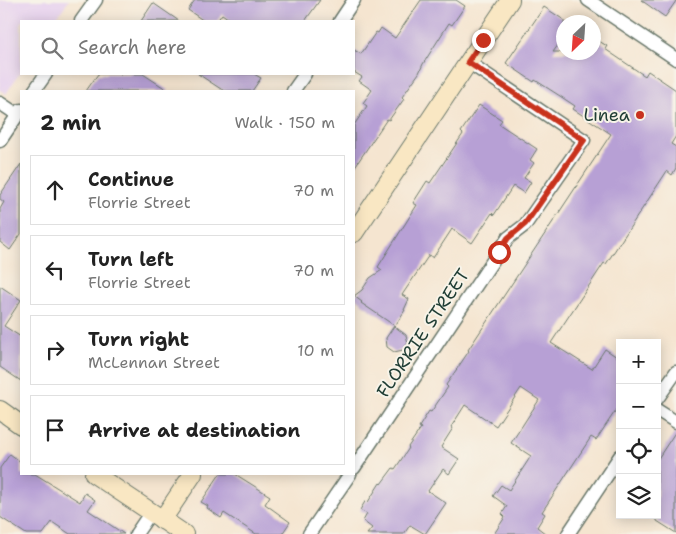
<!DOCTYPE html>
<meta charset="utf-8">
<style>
body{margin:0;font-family:"Shantell Sans",sans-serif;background:#f6f6f6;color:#222}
.controls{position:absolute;right:15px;bottom:15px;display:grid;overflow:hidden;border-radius:0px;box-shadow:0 2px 12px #0003}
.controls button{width:45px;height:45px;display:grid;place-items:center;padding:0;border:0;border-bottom:1px solid #e0e0e0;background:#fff;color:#222;font:25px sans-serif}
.compass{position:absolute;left:556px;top:15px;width:45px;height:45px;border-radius:50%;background:#fff;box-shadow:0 2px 12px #0003;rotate:205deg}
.stop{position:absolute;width:15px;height:15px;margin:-11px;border:4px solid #c8321e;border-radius:50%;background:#fff}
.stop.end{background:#c8321e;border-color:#fff;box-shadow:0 1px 5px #0008}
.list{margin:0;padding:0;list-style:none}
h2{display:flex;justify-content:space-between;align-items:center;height:65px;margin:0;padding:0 20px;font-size:21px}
h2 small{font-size:16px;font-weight:400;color:#767676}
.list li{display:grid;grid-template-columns:32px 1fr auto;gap:15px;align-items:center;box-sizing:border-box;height:70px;margin:0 10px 10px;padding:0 10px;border:1px solid #e0e0e0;border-radius:0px}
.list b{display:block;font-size:19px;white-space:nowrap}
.list p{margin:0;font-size:16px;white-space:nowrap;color:#767676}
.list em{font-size:16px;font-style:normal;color:#767676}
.icon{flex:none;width:28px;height:28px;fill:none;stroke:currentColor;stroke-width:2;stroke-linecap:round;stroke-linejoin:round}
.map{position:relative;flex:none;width:676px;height:534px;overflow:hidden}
.search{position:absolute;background:#fff;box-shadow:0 2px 12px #0003;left:20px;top:20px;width:335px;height:55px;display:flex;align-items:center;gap:12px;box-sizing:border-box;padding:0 18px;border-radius:0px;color:#767676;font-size:19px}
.panel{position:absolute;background:#fff;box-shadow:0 2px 12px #0003;left:20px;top:90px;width:335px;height:385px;border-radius:0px}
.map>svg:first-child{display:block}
</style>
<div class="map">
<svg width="676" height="534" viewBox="0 0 676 534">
<rect width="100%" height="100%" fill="#f7f3e8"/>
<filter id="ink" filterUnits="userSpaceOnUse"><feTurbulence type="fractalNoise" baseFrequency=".02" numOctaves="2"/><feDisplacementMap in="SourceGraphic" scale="10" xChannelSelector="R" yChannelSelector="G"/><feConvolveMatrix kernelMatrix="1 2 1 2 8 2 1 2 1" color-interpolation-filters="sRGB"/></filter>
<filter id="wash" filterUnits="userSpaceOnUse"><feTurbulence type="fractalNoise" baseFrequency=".0096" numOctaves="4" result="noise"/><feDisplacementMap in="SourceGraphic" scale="20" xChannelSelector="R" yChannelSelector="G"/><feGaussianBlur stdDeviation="1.12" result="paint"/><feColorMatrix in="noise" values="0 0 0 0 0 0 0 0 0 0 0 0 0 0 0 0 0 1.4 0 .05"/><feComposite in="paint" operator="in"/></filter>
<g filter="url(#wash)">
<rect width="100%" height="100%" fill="#f5e5d0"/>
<!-- built -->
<path fill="#e7d2ef" d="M0 0H69L54 21H21V71L6 94 0 90Z"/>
<g id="blocks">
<!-- building -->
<g fill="#b7a0d5">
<path d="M195 0H320L305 21H232L222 14 217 21H204L188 10Z"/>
<path d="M421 0H456L465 6 452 25 449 23 423 64 419 73 402 97 404 99 389 120 387 119 354 168V125L367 106 363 103 372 90 359 81 362 77 354 72V50L361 54 376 32 378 33 381 28 395 38Z"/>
<path d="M641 0H676V1L665 17Z"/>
<path d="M153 3 179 21H141Z"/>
<path d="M544 7 564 20V37L553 52H594V38L607 46 605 49 645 76 648 71 676 90V136L671 144 676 147V168L672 175 667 171 606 264 604 263 551 343 592 369 605 349 620 359V404L596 440 591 437 542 512 545 514 537 527 546 534H494L505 517 502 514 507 506 493 496 501 485 509 490 531 456 511 443 539 400 521 388 496 426 465 405 451 427 453 428 441 447 459 459 449 474 443 469 428 491 446 503 425 534 410 525 404 534H367L372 528 363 521 367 514 360 510 366 500 368 502 380 483 381 484 393 468 395 469 409 448 408 447 421 428 419 427 429 411 431 412 448 387 446 385 469 351 468 350 611 134 573 109 575 106 560 96 535 80 534 82 506 63Z"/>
<path d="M98 74H143L169 91H86Z"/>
<path d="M198 74H254L261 78 252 91H224Z"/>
<path d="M479 105 502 120 499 124 537 149 530 160 534 163 524 178 531 182 524 193 513 186 494 215 492 213 472 243 452 229 433 258 429 255 402 295 409 299 404 310H405L395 326 361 303 362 302 354 296 362 290 370 278 382 270 378 267 417 205 413 203 427 181 430 183 463 134 461 132Z"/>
<path d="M21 164V234L10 250 0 242V209L4 202 0 199V195Z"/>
<path d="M0 286 21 300 4 326 21 337V381L0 367Z"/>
<path d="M394 326 406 335 408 343 403 350 394 352 387 347 386 338Z"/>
<path d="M676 431V533L657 521V460Z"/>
<path d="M10 454 21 462V474H35L80 502 85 493 95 500 88 510 124 534H70L52 522 43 534H26L0 517V468Z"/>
<path d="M220 474H235L270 496 265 504 290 522 282 534H256L224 513 221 518 207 508 208 506 201 502Z"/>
</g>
</g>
</g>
<g filter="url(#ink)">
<use href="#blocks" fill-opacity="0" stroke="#6a786b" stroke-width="1"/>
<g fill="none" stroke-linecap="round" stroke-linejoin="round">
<!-- street casing -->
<g stroke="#6a786b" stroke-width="15">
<g id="street">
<path d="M588 0 676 59"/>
<path d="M81 21 96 0"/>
<path d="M340 21 354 0"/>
<path d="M34 91 46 74"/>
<path d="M293 91 305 74"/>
<path d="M0 103 18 115"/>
<path d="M0 141 21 110"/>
<path d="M657 399 676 372"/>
<path d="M657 410 676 422"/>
<path d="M354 468 508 238 525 225 584 140 468 62"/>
<path d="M136 534 151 512"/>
<path d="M309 534 350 474"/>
<path d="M568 534 620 456"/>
</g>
</g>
<!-- secondary casing -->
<g stroke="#6a786b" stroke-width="20">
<g id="secondary">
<path d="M354 233 510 0"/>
<path d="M0 410 21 425"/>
<path d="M94 474 184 534"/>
<path d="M162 520 193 474"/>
</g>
</g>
<!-- street -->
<use href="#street" stroke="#fff" stroke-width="12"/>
<!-- secondary -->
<use href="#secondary" stroke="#f9e7c3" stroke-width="18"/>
</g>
</g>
<g fill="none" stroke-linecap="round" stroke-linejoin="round" filter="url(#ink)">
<!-- route -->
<path stroke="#c8321e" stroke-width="6" d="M483 40 468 62 584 140 525 224 508 238 499 252"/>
</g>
<!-- markers -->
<circle fill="#c8321e" stroke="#f7f3e8" stroke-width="2" cx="640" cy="115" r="5"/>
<g text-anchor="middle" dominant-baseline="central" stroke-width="4" stroke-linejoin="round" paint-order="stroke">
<!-- poi labels -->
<g font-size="18" fill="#1f3d34" stroke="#f7f3e8" text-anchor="end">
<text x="630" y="115">Linea</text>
</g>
<!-- street labels -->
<g font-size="18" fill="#1f3d34" stroke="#f7f3e8">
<text transform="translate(423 333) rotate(-56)">FLORRIE STREET</text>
</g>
</g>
</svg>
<div class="controls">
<button>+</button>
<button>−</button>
<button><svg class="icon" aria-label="locate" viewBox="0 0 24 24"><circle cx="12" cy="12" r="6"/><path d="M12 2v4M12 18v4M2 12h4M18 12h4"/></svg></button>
<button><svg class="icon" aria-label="layers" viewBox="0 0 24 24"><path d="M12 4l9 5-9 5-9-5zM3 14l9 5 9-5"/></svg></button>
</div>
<svg class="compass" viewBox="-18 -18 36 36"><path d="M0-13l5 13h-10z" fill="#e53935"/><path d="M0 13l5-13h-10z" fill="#767676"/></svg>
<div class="stop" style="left:499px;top:252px"></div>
<div class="stop end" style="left:483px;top:40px"></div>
<div class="search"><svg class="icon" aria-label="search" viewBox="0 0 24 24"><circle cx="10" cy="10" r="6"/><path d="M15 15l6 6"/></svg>Search here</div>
<section class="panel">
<h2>2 min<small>Walk · 150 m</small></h2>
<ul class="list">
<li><svg class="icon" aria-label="ahead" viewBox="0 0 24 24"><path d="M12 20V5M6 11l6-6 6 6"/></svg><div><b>Continue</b><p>Florrie Street</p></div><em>70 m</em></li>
<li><svg class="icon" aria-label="left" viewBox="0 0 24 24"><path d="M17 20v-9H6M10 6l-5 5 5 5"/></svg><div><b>Turn left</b><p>Florrie Street</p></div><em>70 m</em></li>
<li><svg class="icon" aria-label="right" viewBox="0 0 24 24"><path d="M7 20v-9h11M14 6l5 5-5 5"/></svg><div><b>Turn right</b><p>McLennan Street</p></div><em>10 m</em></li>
<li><svg class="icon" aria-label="arrive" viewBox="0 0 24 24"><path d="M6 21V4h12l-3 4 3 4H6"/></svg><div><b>Arrive at destination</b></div></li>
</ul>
</section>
</div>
